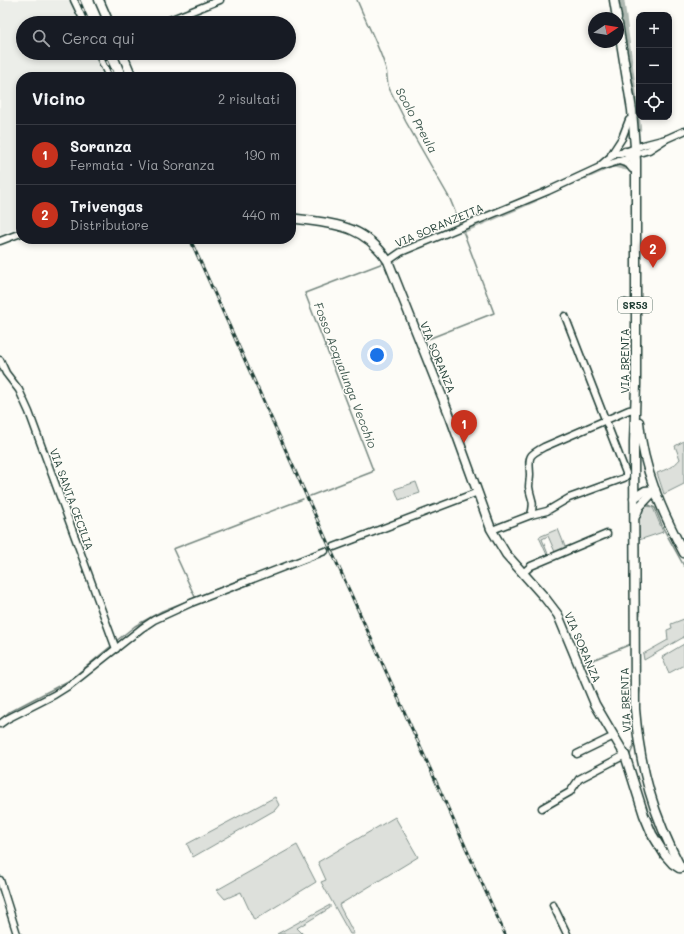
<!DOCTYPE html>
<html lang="it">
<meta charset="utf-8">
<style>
body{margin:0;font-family:Mali,sans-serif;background:#20242c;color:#f1f3f6}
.controls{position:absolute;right:12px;top:12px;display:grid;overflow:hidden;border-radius:8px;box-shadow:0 2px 6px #0003}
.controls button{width:36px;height:36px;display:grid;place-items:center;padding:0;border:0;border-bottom:1px solid #363941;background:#171b24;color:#f1f3f6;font:20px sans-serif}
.compass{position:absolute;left:588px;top:12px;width:36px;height:36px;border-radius:50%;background:#171b24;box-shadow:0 2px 6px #0003;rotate:78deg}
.you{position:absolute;left:377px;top:355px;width:14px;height:14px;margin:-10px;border:3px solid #fff;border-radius:50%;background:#1a73e8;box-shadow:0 0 0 6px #1a73e833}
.badge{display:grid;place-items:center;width:26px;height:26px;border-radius:50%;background:#c8321e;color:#fff;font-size:13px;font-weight:700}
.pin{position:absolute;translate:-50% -33px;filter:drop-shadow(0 1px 2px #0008)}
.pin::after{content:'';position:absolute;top:21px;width:14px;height:12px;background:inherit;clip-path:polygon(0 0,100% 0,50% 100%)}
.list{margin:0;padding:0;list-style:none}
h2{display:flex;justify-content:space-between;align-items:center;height:52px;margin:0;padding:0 16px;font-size:17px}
h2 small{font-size:13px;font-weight:400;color:#9ea1a6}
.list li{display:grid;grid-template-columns:26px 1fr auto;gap:12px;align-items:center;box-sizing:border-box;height:60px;padding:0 16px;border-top:1px solid #363941}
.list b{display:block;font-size:15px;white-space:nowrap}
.list p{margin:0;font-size:13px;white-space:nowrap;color:#9ea1a6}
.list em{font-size:13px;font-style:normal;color:#9ea1a6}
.icon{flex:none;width:22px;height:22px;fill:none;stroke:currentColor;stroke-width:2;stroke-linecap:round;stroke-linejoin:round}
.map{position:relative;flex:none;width:684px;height:934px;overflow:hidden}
.search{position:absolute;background:#171b24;box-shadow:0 2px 6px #0003;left:16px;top:16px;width:280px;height:44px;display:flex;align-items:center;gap:10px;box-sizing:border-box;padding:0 14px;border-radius:22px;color:#9ea1a6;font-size:15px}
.panel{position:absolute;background:#171b24;box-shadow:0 2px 6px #0003;left:16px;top:72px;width:280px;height:172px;border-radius:16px}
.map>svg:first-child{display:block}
</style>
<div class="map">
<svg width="684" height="934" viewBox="0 0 684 934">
<rect width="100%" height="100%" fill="#fdfcf7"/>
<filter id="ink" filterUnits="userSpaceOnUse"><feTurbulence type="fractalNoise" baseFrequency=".025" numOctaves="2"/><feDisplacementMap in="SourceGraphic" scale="8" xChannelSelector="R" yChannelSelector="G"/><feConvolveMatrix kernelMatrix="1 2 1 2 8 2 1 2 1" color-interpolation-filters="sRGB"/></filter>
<g filter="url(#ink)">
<!-- built -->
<path fill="#eceee9" d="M0 0H70L81 23H23V53H95L106 77H21V227L0 234Z"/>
<!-- green -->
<g fill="#dde0db" stroke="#7e8e88">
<path d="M684 441V484L664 494 657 473C665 470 675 466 680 459L675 446Z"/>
<path d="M416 482 420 493 399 500 395 489Z"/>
<path d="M646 506 652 507 654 510 663 532 639 540C639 530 635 512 646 506Z"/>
<path d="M558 529 566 549 552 555V553L555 552 548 536 542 539 548 554 547 555 539 537Z"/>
<path d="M684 619V637L644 660 643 654 668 640 667 630 672 628 671 624Z"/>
<path d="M684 644V665L669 673 662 657Z"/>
<path d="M275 797 279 805 275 810 193 857 187 844Z"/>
<path d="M395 817 418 857 339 905 354 934H350L321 882 326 880 318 862Z"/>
<path d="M297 845 316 882 254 920 241 892 225 899 217 890Z"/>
<path d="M330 905V908L297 928 303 934H277Z"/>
</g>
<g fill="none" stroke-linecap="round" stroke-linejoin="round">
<!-- stream -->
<g stroke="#75877f" stroke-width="1.5">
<path d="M357 0C366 22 378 44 385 66 388 73 386 81 389 88L406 122 450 199 460 224"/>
<path d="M423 341 494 313 463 231"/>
<path d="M310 496 372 472 373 470 305 293 383 263 385 264 412 332"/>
<path d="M645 505H649L655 508 663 528 684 566"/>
<path d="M638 532 639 563"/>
<path d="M537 583 547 594"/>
<path d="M195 597 173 549 303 499"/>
<path d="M639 597V575"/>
<path d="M550 598 560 611"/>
<path d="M639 610 640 614"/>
<path d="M639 634 640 621"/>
<path d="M573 640 578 653"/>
<path d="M115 642 135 626 162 611 249 576"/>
<path d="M583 664 631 644"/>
<path d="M639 683 640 690 639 697"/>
<path d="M0 720 9 712 70 680 110 647"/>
<path d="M629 757 635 743 631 716"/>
</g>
<!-- canal -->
<g stroke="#aeb8b1" stroke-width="4.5">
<path d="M622 0 639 129"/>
<path d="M586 177 613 165 626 168"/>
<path d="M463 231 535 200"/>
</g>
<!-- minor casing -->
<g stroke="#1f3d34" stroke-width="9">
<g id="minor">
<path d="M74 0 85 23"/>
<path d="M162 23 220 0"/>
<path d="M98 53 109 77"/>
<path d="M611 155 622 138 629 120"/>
<path d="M619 161 628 164 632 169"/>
<path d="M601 165 609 158 616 154 625 152 643 145 666 139 684 131"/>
<path d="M0 241 21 233"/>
<path d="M388 261 401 252 548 191 600 167 629 158 636 154 649 150 666 139"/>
<path d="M623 303H625L631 308H635"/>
<path d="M0 360 6 373 19 390 29 412 116 649"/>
<path d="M531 515 547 511 569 498 624 478 626 476V473L565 316"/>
<path d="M492 530 531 515C535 499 531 501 529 487 529 483 530 479 530 474 529 457 527 456 544 447L629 410 635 409"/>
<path d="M334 547 478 492"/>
<path d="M523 573 531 566 607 534"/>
<path d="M0 724 7 719 54 695 70 685 142 628 154 620 191 603 325 551"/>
<path d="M577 754 614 736"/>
<path d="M542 808 570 792 579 779 625 755"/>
<path d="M0 880 17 934"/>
<path d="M553 905 567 934"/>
</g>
</g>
<!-- major casing -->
<g stroke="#1f3d34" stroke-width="11">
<g id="major">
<path d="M99 0 109 23"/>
<path d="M614 0 617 18"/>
<path d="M618 24 632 110 636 160V385L634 442 635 709C640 769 653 815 681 868"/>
<path d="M122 53 132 77"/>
<path d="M625 152 633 155 634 161"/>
<path d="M291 218C332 224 363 223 388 261L451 419 491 529 506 554 545 598 558 615 595 704 625 755 644 815 652 834 665 855 673 864 679 868"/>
<path d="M639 422C643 469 662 512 684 553"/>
<path d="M634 498 645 491 655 490"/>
<path d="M636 515 639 507 655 490"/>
</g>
</g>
<!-- minor -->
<use href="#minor" stroke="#fdfcf7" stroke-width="6"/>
<!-- major -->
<use href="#major" stroke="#fdfcf7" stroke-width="8"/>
<!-- rail casing -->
<g stroke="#1f3d34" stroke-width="3">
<g id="rail">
<path d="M79 0 89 23"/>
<path d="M103 53 114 77"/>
<path d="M190 239 505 934"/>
</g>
</g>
<!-- rail -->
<use href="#rail" stroke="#fdfcf7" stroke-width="1.5" stroke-dasharray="4.5" stroke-linecap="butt"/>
</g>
</g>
<g text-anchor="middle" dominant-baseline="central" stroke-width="3" stroke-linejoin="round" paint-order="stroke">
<!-- shield labels -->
<rect fill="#fdfcf7" stroke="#62766e" stroke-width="1" x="618" y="297" width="34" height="16" rx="3"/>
<g font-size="10" font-weight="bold" fill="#1f3d34">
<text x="635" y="305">SR53</text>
</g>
<!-- street labels -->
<g font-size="11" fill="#1f3d34" stroke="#fdfcf7">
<text transform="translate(439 225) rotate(-23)">VIA SORANZETTA</text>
<text transform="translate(438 357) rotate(68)">VIA SORANZA</text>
<text transform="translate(624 361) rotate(-90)">VIA BRENTA</text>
<text transform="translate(72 499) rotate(70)">VIA SANTA CECILIA</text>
<text transform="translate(583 647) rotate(67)">VIA SORANZA</text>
<text transform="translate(625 700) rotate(-92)">VIA BRENTA</text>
</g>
<!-- water labels -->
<g font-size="12" font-style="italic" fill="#435c53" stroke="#fdfcf7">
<text transform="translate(417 120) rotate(61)">Scolo Preula</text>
<text transform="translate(346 375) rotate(69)">Fosso Acqualunga Vecchio</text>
</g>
</g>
</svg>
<div class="controls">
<button>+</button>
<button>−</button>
<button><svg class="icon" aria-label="locate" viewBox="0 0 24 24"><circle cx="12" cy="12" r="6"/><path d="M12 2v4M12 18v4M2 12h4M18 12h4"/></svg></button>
</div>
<svg class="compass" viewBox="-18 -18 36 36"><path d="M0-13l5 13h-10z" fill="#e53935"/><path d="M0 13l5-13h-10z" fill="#9ea1a6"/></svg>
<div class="you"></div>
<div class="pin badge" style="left:464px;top:443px">1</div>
<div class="pin badge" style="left:653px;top:268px">2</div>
<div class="search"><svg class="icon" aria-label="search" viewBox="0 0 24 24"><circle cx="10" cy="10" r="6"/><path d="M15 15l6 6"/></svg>Cerca qui</div>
<section class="panel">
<h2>Vicino<small>2 risultati</small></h2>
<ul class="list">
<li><span class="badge">1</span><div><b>Soranza</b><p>Fermata · Via Soranza</p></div><em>190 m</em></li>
<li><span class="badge">2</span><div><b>Trivengas</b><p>Distributore</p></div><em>440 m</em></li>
</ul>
</section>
</div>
